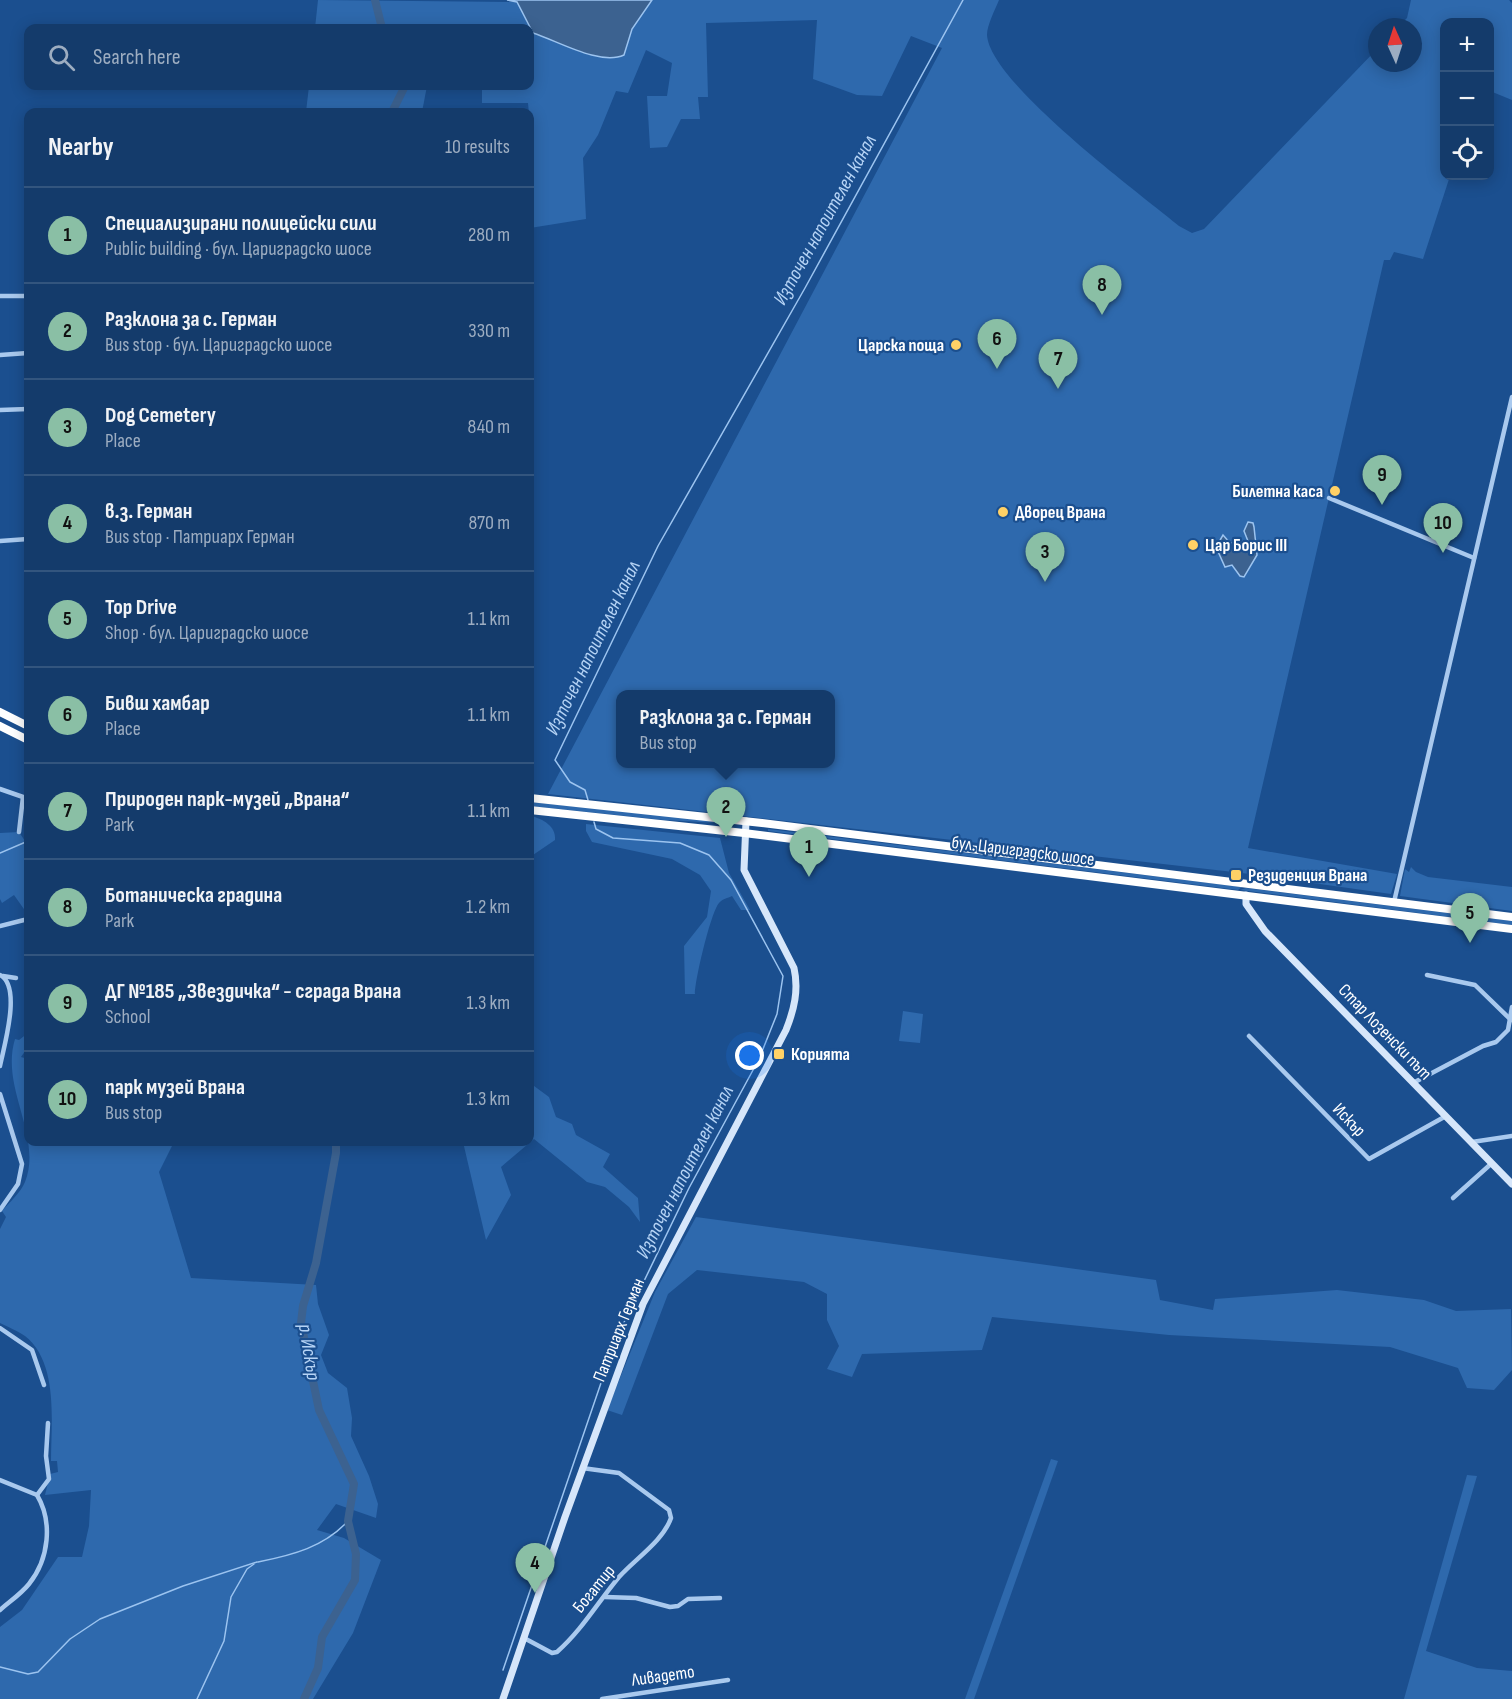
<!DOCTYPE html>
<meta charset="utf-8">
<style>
body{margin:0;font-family:"Sofia Sans Condensed",sans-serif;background:#1d4271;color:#f1f3f6}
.controls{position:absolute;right:18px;top:18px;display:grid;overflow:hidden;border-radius:12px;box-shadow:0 3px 15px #0003}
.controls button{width:54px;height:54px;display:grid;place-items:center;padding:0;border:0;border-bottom:2px solid #33557e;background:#143b6b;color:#f1f3f6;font:30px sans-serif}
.compass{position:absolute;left:1368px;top:18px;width:54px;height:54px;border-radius:50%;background:#143b6b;box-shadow:0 3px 15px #0003;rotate:357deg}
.you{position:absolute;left:750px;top:1056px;width:21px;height:21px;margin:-15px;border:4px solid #fff;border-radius:50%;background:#1a73e8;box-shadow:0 0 0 9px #1a73e833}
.badge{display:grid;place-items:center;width:39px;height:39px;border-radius:50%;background:#8abfa5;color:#111;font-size:20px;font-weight:700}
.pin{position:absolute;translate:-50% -50px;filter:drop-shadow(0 2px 3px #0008)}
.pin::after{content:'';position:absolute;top:32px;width:21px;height:18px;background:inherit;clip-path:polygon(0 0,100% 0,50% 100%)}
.popup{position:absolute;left:616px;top:690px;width:219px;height:78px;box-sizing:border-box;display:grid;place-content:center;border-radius:12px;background:#143b6b;filter:drop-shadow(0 2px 4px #0005);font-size:20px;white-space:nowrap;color:#9dadc1}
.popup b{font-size:22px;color:#f1f3f6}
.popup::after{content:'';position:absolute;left:50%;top:100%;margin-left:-12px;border:12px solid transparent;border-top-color:#143b6b}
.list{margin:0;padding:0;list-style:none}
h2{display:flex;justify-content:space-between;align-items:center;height:78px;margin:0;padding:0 24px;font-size:26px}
h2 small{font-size:20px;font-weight:400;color:#9dadc1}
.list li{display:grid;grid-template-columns:39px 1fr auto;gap:18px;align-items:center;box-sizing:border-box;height:96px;padding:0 24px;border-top:2px solid #33557e}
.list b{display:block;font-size:22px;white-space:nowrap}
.list p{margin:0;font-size:20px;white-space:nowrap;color:#9dadc1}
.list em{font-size:20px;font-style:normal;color:#9dadc1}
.icon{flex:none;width:33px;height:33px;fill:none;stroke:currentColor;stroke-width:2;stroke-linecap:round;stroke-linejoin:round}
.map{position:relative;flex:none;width:1512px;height:1699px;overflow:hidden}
.search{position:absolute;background:#143b6b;box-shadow:0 3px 15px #0003;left:24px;top:24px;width:510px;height:66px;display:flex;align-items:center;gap:15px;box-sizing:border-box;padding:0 21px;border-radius:12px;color:#9dadc1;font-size:22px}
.panel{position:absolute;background:#143b6b;box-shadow:0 3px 15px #0003;left:24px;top:108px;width:510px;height:1038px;border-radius:12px}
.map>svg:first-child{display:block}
</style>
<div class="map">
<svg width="1512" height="1699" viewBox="0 0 1512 1699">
<rect width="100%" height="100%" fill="#1b4f8f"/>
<!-- green -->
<g fill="#2e69ad" fill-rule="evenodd">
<path d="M318 0 517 2 533 33 624 55 632 29 652 0H999C995 10 987 25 987 35 990 83 1139 193 1179 226L1192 233 1204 229 1377 49V63H1413V27H1398L1407 18 1411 0H1509L1512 3V100L1490 91V22H1444V176H1450L1423 259 1394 252 1390 260H1384L1248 848 1397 874 1391 894 1242 873 548 794 942 48 911 36 882 96 857 95 813 79 817 20 706 23 708 97H698L700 119H681L667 147 650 148 647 96H667L672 63 646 50 628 93 616 91 598 135 583 158 586 219 530 228V147L532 146 528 103H482V86H530V28H315ZM621 694H831V764H621Z"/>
<path d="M309 86H427L422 112H306Z"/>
<path d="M530 802 736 823 737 824 664 820 530 806Z"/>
<path d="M531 816C543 819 556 826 555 840L530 857Z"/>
<path d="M586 824 720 838 729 873 750 910H741L732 896C728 898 722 899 719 903 711 912 695 979 695 994H685L684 946 707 917 711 891 700 875 672 859 592 842 586 831Z"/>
<path d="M768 829 1242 887 1238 890 768 831Z"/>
<path d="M19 832 25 841H28V910L26 912 14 895 2 903 0 899V833Z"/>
<path d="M1411 867 1416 872 1428 877 1512 887V911L1400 896 1405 869 1409 872Z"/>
<path d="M1246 888 1512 921V925L1240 890Z"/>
<path d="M903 1011 923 1014 920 1043 899 1041Z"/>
<path d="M28 1033V1047L21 1057 28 1059V1142H174L159 1172 191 1278 316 1285 318 1304 329 1335 321 1355 328 1373 347 1388 352 1418 351 1436 369 1476 378 1504 376 1518 336 1504 317 1530 344 1538 381 1560 353 1633 313 1699H0V1627L22 1610 58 1557H82L89 1526 91 1490 45 1495 50 1474 58 1472 57 1461H51C51 1423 59 1363 25 1336 18 1331 8 1327 0 1323V1229L6 1217 2 1211C9 1203 21 1192 25 1182 43 1136 0 1088 15 1039L19 1040Z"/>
<path d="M530 1083 549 1097 556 1117 572 1124 576 1135 610 1154 603 1167 638 1198 640 1222 629 1207 605 1187 587 1182 534 1139 501 1167 511 1195 486 1240 463 1142H530Z"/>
<path d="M696 1217 1156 1280 1160 1300 1213 1310 1215 1299 1337 1290 1424 1300 1456 1311 1511 1309 1512 1370 1494 1390 1467 1388 1458 1368 1390 1347 1169 1335 992 1317 982 1350 862 1354 852 1377 827 1369 839 1346 827 1320V1294L804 1282 697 1270 668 1294 622 1415 607 1410 655 1292Z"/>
<path d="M1051 1459 1058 1461 974 1699H965Z"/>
<path d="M1467 1475 1477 1476 1426 1651 1477 1668 1512 1671V1699H1404Z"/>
</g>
<!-- water -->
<g fill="#3c6290" stroke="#9cc4f0" stroke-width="1.5">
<path d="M507 0H652L632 29 624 55C600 66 558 41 533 33L517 2Z"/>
<path d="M1248 522 1253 523 1254 527 1257 555 1244 577 1240 576 1232 565 1225 567 1216 547 1223 535 1230 543 1248 541 1244 531Z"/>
</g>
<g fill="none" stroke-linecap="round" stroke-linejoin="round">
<!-- stream -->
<g stroke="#9cc4f0" stroke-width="1.5">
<path d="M588 800 585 790 570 782 555 760 658 546 805 288 963 0"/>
<path d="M0 853 28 841"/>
<path d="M258 1562C293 1555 324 1547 348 1521"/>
<path d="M0 1667 28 1674 38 1672 70 1639 100 1619 183 1586 257 1562"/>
<path d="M503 1670 616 1339 689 1188 759 1059 777 1014 783 976 731 880 709 855 680 843 613 838 596 829 594 822"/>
<path d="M197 1699 224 1641 231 1597 247 1569 254 1564"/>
</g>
<!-- river -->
<g stroke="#3c6290" stroke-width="8">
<path d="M375 0 382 28"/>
<path d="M392 112 405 86"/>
<path d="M304 1699 318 1668 322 1637 355 1580 356 1554 348 1521 354 1484 319 1410 301 1323 303 1306 316 1263 336 1153V1142"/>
</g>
<!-- street -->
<g stroke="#a9c9ee" stroke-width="4.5">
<path d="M0 296H28"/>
<path d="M0 355 28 353"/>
<path d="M0 410 28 409"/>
<path d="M1329 498 1474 558"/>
<path d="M0 541 28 539"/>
<path d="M0 789 23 797 19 832"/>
<path d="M1394 902 1512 397"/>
<path d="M0 926 24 920"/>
<path d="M0 975C22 986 4 1046 0 1066"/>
<path d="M1427 975 1475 985 1511 1020"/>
<path d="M3 976 16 978"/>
<path d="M1249 1036 1369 1159 1446 1116"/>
<path d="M1413 1083 1483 1046 1496 1042 1508 1030 1512 1007"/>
<path d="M0 1094 22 1164 18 1184 0 1210"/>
<path d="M1472 1142 1512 1136"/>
<path d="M1453 1198 1492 1163"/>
<path d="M0 1328 32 1350 44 1385"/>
<path d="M0 1480 37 1495C53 1522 49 1559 29 1584 21 1594 9 1602 0 1610"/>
<path d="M37 1495 49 1479 46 1456 48 1423"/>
<path d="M605 1597 636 1598 670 1607 678 1606 688 1599 720 1598"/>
<path d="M524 1638 552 1653 557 1652C582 1630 598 1602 619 1577 635 1559 663 1541 671 1518L669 1510 619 1473 582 1468"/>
<path d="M602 1699 728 1680"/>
</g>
<!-- secondary -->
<g stroke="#d6e6fa" stroke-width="7">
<path d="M1246 895V904L1265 931 1512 1184"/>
<path d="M503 1699 565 1517 643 1304 786 1030C794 1010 799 990 794 968L744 870 746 821"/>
</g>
<!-- highway -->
<g stroke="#fff" stroke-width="8">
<path d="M0 712 28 726"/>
<path d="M0 726 28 740"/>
<path d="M530 798 762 823 1512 917"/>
<path d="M530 810 744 833 1512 929"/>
</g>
</g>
<!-- markers -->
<g fill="#ffd166" stroke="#1b4f8f" stroke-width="2">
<circle cx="956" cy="345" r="6"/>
<circle cx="1335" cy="491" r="6"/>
<circle cx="1003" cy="512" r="6"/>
<circle cx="1193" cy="545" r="6"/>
<rect x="1230" y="869" width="12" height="12" rx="3"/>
<rect x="773" y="1048" width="12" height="12" rx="3"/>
</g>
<g text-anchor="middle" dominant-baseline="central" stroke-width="4.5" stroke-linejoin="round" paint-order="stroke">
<!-- poi labels -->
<g font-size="18" font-weight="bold" fill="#fff" stroke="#1b4f8f" text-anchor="start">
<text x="944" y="345" text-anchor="end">Царска поща</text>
<text x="1323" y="491" text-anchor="end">Билетна каса</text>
<text x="1015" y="512">Дворец Врана</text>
<text x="1205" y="545">Цар Борис III</text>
<text x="1248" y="875">Резиденция Врана</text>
<text x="791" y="1054">Корията</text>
</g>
<!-- street labels -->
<g font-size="18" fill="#fff" stroke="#1b4f8f">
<text transform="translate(1023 851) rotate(7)">бул. Цариградско шосе</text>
<text transform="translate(1385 1032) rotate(46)">Стар Лозенски път</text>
<text transform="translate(1349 1120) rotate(46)">Искър</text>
<text transform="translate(619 1330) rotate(-68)">Патриарх Герман</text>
<text transform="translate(594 1589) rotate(-51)">Богатир</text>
<text transform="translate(663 1676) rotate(-8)">Ливадето</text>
</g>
<!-- water labels -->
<g font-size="20" font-style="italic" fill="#b5d3f5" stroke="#1b4f8f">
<text transform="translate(825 220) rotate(-61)">Източен напоителен канал</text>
<text transform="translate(593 648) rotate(-64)">Източен напоителен канал</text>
<text transform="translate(685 1172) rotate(-63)">Източен напоителен канал</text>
<text transform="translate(309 1352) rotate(81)">р. Искър</text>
</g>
</g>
</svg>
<div class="controls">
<button>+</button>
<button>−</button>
<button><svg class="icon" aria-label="locate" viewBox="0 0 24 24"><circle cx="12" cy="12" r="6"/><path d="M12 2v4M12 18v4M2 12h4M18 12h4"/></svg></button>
</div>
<svg class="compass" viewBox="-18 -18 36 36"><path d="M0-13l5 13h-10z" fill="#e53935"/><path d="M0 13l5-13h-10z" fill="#9dadc1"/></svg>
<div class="you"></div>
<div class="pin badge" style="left:809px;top:877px">1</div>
<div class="pin badge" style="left:726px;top:837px">2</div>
<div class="popup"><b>Разклона за с. Герман</b>Bus stop</div>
<div class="pin badge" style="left:1045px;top:582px">3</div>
<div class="pin badge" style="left:535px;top:1593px">4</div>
<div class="pin badge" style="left:1470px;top:943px">5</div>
<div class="pin badge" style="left:997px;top:369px">6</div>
<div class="pin badge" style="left:1058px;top:389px">7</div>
<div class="pin badge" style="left:1102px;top:315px">8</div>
<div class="pin badge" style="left:1382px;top:505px">9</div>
<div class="pin badge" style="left:1443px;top:553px">10</div>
<div class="search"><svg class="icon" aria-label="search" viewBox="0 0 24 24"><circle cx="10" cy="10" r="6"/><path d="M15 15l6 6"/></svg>Search here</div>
<section class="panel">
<h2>Nearby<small>10 results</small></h2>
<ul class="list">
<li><span class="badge">1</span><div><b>Специализирани полицейски сили</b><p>Public building · бул. Цариградско шосе</p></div><em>280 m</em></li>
<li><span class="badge">2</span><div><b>Разклона за с. Герман</b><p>Bus stop · бул. Цариградско шосе</p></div><em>330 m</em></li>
<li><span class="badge">3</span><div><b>Dog Cemetery</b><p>Place</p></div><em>840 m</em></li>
<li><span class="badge">4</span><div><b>в.з. Герман</b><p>Bus stop · Патриарх Герман</p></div><em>870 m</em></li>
<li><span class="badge">5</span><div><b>Top Drive</b><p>Shop · бул. Цариградско шосе</p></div><em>1.1 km</em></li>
<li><span class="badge">6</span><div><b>Бивш хамбар</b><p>Place</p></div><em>1.1 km</em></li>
<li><span class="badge">7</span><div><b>Природен парк-музей „Врана“</b><p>Park</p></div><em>1.1 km</em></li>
<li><span class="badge">8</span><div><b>Ботаническа градина</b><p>Park</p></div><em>1.2 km</em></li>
<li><span class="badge">9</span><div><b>ДГ №185 „Звездичка“ - сграда Врана</b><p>School</p></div><em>1.3 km</em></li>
<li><span class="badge">10</span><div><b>парк музей Врана</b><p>Bus stop</p></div><em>1.3 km</em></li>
</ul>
</section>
</div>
